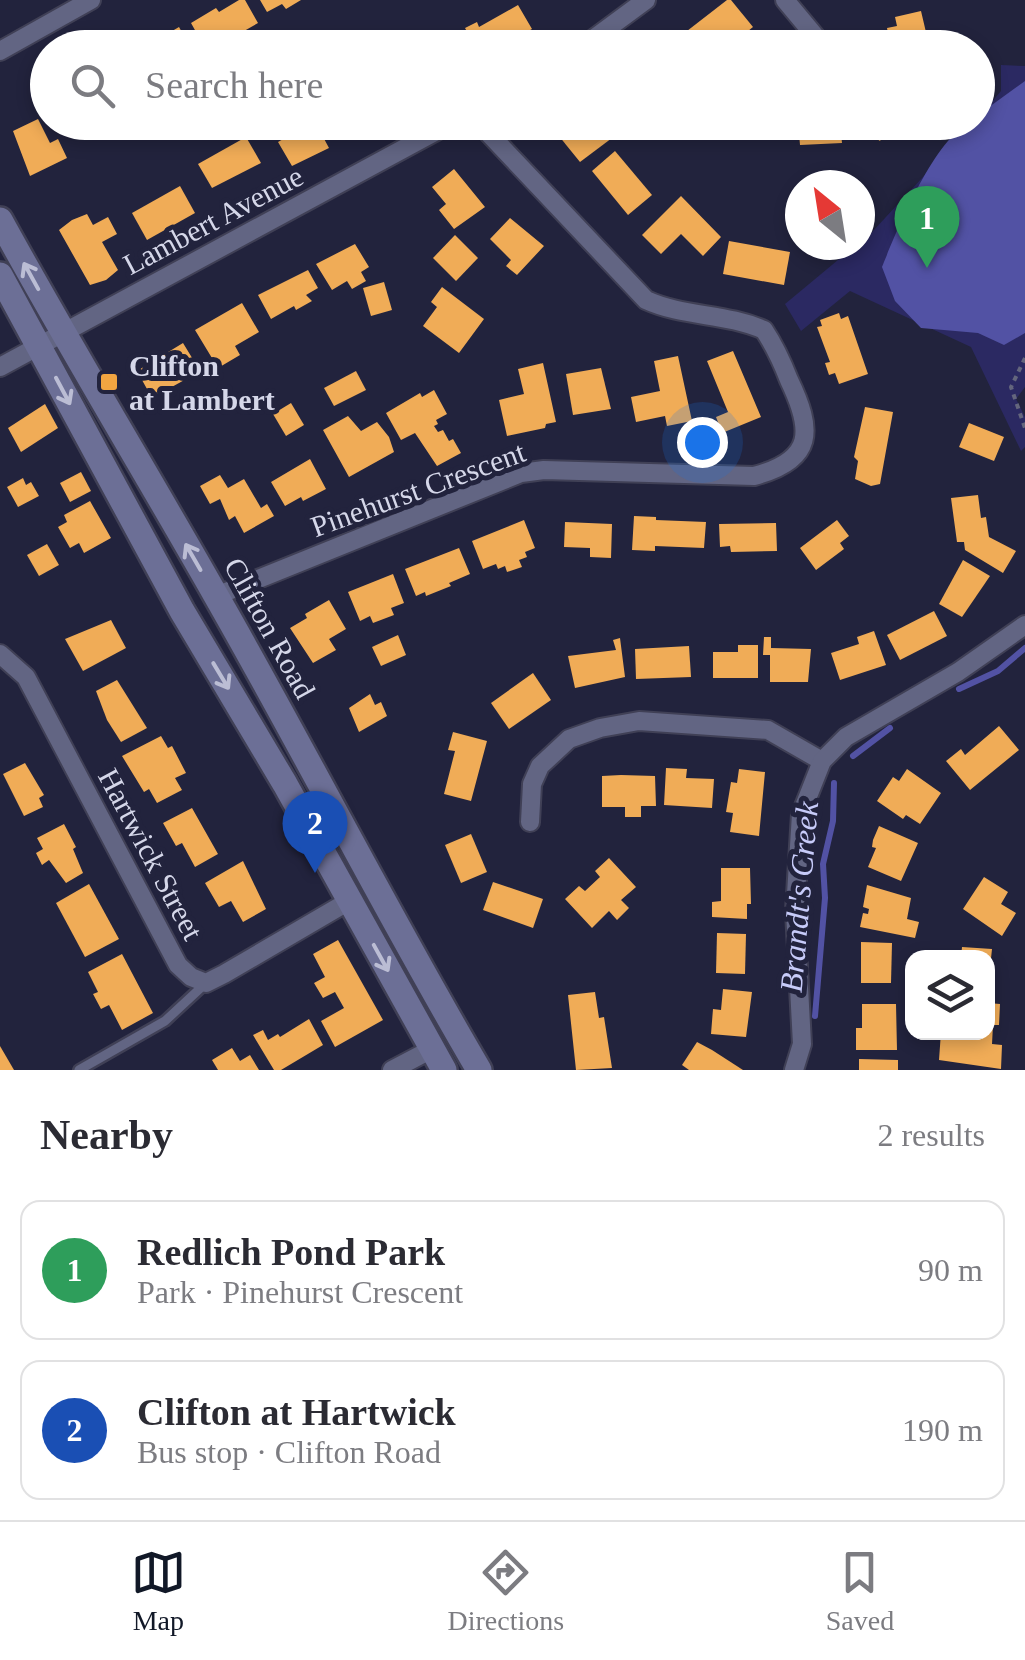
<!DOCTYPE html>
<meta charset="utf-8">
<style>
body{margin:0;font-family:Georgia,serif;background:#f7f7f7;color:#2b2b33}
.controls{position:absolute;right:30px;bottom:30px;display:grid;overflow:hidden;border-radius:20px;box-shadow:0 5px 15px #0003}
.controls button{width:90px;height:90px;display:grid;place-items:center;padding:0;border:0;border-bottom:2px solid #e1e1e2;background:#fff;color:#2b2b33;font:50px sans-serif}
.compass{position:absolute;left:785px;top:170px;width:90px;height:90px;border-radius:50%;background:#fff;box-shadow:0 5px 15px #0003;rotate:330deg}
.you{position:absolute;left:702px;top:442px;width:35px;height:35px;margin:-25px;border:8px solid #fff;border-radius:50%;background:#1a73e8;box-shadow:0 0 0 15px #1a73e833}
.badge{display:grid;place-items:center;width:65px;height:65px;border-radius:50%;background:#111827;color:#fff;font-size:32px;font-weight:700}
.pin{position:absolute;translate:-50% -82px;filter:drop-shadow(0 2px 5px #0008)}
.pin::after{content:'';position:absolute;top:52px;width:35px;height:30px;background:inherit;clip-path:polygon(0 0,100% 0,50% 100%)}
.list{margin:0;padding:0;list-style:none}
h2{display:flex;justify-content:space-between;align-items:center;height:130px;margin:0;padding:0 40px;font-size:42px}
h2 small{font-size:32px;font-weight:400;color:#7c7c81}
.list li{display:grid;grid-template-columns:65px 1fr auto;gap:30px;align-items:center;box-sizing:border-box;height:140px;margin:0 20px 20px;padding:0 20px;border:2px solid #e1e1e2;border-radius:20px}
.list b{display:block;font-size:38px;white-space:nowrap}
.list p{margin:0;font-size:32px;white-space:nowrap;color:#7c7c81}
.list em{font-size:32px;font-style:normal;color:#7c7c81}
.icon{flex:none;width:55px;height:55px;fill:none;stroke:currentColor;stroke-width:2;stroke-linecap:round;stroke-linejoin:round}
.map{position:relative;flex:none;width:1025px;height:1070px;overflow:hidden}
.search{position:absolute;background:#fff;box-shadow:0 5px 15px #0003;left:30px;right:30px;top:30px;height:110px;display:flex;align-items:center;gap:25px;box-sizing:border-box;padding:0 35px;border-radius:55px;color:#7c7c81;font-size:38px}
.sheet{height:450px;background:#fff}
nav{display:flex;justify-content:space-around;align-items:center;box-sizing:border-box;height:140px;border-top:2px solid #e1e1e2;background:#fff;font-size:28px;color:#7c7c81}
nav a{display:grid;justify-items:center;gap:5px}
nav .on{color:#111827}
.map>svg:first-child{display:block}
</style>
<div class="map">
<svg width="1025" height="1070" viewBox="0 0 1025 1070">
<rect width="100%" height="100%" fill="#22233d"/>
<!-- green -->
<path fill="#2b2962" d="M1001 65 1025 66V387L1016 399 1025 417V447L1021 451 971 347 850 291 801 331 785 304 856 245H860L973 123 978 122V118L1001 91Z"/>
<!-- water -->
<path fill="#5252a4" d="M1025 81V333L1004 345 978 333 921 328 895 301 882 267C895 235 940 122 978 122V115Z"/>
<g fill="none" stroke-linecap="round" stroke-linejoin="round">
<!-- stream -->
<g stroke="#5252a4" stroke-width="6">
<path d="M959 689 998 671 1025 648"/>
<path d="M853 756 890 728"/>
<path d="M815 1016 825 898 823 864 833 821 834 783"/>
</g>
</g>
<!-- building -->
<g fill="#f0ac57">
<path d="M239 0H245L258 23 230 39 235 48H205L191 23 216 8 219 12Z"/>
<path d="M260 0H301L286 9 282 4 267 12Z"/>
<path d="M727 0H731L753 27 727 48H700L687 31Z"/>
<path d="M518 5 532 29 510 41 512 44 506 48H476L465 28 477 22 479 27Z"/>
<path d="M921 11 929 45 891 48 887 28 897 26 895 17Z"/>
<path d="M179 27 191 48H143Z"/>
<path d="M38 119 50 143 58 139 67 158 30 176 13 131Z"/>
<path d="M302 122H315L329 148 292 166 278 142 292 134 290 129Z"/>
<path d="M554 122H601L612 138 580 162 550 125Z"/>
<path d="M798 122H840L842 143 800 145Z"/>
<path d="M852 122H892L880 141Z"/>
<path d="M246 137 261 163 212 188 198 164Z"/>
<path d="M615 151 652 195 628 215 592 171Z"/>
<path d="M454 169 485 207 454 229 439 210 446 204 432 187Z"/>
<path d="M180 186 195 213 147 240 132 213Z"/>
<path d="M681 196 721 237 703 256 681 234 661 254 642 235Z"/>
<path d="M87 214 93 225 108 217 117 234 102 242 118 270 106 280 90 285 59 230 72 220Z"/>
<path d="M510 218 544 246 517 275 506 266 511 260 490 239Z"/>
<path d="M455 235 478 258 456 281 433 258Z"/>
<path d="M729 241 790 252 784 285 723 274Z"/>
<path d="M355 244 369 267 361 272 366 281 352 289 347 281 332 290 316 264Z"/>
<path d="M308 270 318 288 306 295 312 301 296 310 294 306 271 319 258 295Z"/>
<path d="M384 282 392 310 371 316 363 288Z"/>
<path d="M442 287 484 319 459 353 423 326 437 307 431 302Z"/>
<path d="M242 303 259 332 235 346 240 355 218 368 195 330Z"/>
<path d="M839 313 841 319 848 316 868 374 839 384 835 373 829 375 825 363 830 362 817 327 822 326 820 320Z"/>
<path d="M183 343 194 361 200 358 206 368 152 398 137 371Z"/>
<path d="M733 351 761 417 722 433 716 417 728 412 707 361Z"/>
<path d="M678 356 692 421 667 426 665 416 636 422 631 397 660 391 654 361Z"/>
<path d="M543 363 556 422 546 424 545 428 507 436 499 400 524 394 518 369Z"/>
<path d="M601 368 611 409 573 415 566 374Z"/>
<path d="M356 371 366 390 334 406 324 388Z"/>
<path d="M434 390 447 414 436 420 438 424 434 426 438 432 443 430 449 441 453 439 461 453 437 466 415 433 401 440 386 413 420 393 422 397Z"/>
<path d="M291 403 304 425 286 436 273 414Z"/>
<path d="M45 404 58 428 21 452 8 428Z"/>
<path d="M865 407 893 412 880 484 871 486 855 479 858 461 854 457Z"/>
<path d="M348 416 361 431 377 422 389 437 394 452 349 477 323 430Z"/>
<path d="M969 423 1004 437 994 461 959 447Z"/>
<path d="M310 459 326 489 303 501 301 497 285 506 271 482Z"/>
<path d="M81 472 91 491 70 502 60 483Z"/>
<path d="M220 475 228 488 244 479 261 508 267 504 274 516 244 533 235 516 229 520 220 499 210 504 200 486Z"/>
<path d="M23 478 26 485 31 482 39 496 18 507 7 487Z"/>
<path d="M978 495 981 518 986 517 989 537 1016 551 1003 573 965 550 964 542H957L951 498Z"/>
<path d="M90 501 111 538 84 553 79 543 70 548 58 527 67 522 64 515Z"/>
<path d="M634 516 656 517V520L706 522 704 548 655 546V551L632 550Z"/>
<path d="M524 520 535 548 525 552 527 557 519 560 522 567 507 572 505 566 498 569 496 564 483 569 472 541Z"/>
<path d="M837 520 849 536 840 543 844 549 816 570 800 548Z"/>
<path d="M565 522 612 524 611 558 590 557V548L564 547Z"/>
<path d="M776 523 777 551 731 552 730 546 720 547 719 524Z"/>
<path d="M47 544 59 565 39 576 27 555Z"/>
<path d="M459 548 470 574 449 583 451 586 426 596 425 592 416 596 405 569Z"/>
<path d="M963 560 990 576 962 617 939 604Z"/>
<path d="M393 574 404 603 391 608 394 615 373 623 370 616 360 621 348 592Z"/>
<path d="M329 600 346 629 329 639 336 650 313 663 290 628 307 618 305 614Z"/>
<path d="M934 611 947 636 900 660 887 635Z"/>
<path d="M111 620 126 648 83 671 65 639Z"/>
<path d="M874 631 886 665 840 680 831 653 859 644 857 637Z"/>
<path d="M398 635 406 655 381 666 372 647Z"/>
<path d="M764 637H771V648L811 649 808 682H770V655H763Z"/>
<path d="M620 638 625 677 575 688 568 656 616 650 613 640Z"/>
<path d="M738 645H758V678H713V652H738Z"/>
<path d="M689 646 691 677 636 679 635 649Z"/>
<path d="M533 673 551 700 509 729 491 703Z"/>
<path d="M117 680 147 728 121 742 107 720 96 691Z"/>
<path d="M370 694 375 705 381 702 387 716 359 732 349 708Z"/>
<path d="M999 726 1019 750 970 790 946 761 961 749 965 755Z"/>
<path d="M453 732 487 741 471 801 444 794 455 751 448 750Z"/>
<path d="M161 736 168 748 172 746 186 773 175 778 182 790 157 803 149 789 144 792 122 756Z"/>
<path d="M25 763 44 795 39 798 43 807 24 816 3 774Z"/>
<path d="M666 768 687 769 686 778 714 779 712 808 664 805Z"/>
<path d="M739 769 765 772 759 836 730 832 733 813 726 812 731 782 737 783Z"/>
<path d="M907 769 941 793 920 824 906 815 903 819 877 801 893 777 899 781Z"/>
<path d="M621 775 655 776 656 806H641V817H625V807H602V776Z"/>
<path d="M192 808 218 854 195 867 182 843 176 846 163 823Z"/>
<path d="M64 824 76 847 73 849 83 873 66 883 49 860 42 865 36 853 43 849 37 838Z"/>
<path d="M879 826 918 843 901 881 868 867 876 848 872 847 873 840Z"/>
<path d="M471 834 487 872 461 883 445 845Z"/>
<path d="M609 858 636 887 621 900 629 908 617 920 609 911 592 928 565 899 579 886 585 891 600 877 595 871Z"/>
<path d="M243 861 266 909 243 922 231 901 219 907 205 883Z"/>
<path d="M721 868H750L751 904H747V919L712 917V902L721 901Z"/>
<path d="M984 877 1008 892 1001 904 1016 913 1002 936 963 909Z"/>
<path d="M493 882 543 899 533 928 483 910Z"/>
<path d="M89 884 119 939 85 957 56 903Z"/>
<path d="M867 885 911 898 907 919 919 922 915 938 860 927 863 913 868 914 869 909 863 907Z"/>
<path d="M717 933 746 934 745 974 716 973Z"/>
<path d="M338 940 383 1020 335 1047 321 1021 344 1008 335 992 323 998 314 983 325 977 313 954Z"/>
<path d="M861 942 892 943 891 983H861Z"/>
<path d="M962 947 992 949 990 968H988V958H961Z"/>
<path d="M122 954 153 1013 122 1030 109 1005 101 1009 93 994 98 992 88 972Z"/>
<path d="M723 989 752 992 746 1037 711 1034 713 1009 721 1010Z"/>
<path d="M595 992 599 1018 604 1017 612 1068 576 1070 568 995Z"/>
<path d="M988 1003 1000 1004 999 1025H993L992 1044 1002 1045 1001 1069 939 1060 941 1032H988Z"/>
<path d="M862 1004H896L897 1050H856V1028H862Z"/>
<path d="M309 1019 323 1045 281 1070H274L253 1035 263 1030 268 1040 278 1034 280 1037Z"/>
<path d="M697 1042 712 1050 743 1070H689L682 1065Z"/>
<path d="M0 1046 14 1070H0Z"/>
<path d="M232 1048 240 1061 250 1055 259 1070H218L212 1060Z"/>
<path d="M859 1059 898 1060V1070H859Z"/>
</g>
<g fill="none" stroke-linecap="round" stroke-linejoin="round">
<!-- lane casing -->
<g stroke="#404056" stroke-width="14">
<path id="lane" d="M79 1070 165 1021 206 983"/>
</g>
<!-- street casing -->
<g stroke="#404056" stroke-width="22">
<g id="street">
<path d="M785 0 825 48"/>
<path d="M581 48 646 0"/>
<path d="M0 51 91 0"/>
<path d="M0 367 453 122"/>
<path d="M216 596 521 473 544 470 754 476C815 460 813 430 789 380 782 362 774 345 764 330 726 313 683 317 646 300L478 122"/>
<path d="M0 654 26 677 178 965 191 977 206 983 224 974 349 901"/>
<path d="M530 822 532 784 540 766 569 739 600 728 639 721 768 730 822 761"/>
<path d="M392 1070 432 1049"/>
<path d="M794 1070 802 1044 795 911 801 814 822 761 846 737 958 672 1025 625"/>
</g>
</g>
<!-- secondary casing -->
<g stroke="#404056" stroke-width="30">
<g id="secondary">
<path d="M0 220C69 346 144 469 215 594 305 751 387 914 479 1070"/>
<path d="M0 275 182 611 285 784 444 1070"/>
</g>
</g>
<!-- path -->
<path stroke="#64667d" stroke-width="4" stroke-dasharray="5 5" stroke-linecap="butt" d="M1025 358 1011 387 1025 428"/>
<!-- lane -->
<use href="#lane" stroke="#626583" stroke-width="9"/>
<!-- street -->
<use href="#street" stroke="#626583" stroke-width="18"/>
<!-- secondary -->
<use href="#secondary" stroke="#6c6f96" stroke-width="25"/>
</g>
<!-- one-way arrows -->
<defs><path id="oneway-shaft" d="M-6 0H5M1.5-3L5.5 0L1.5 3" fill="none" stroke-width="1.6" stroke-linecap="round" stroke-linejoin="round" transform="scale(2.5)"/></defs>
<g stroke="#bbbdd4">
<use href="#oneway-shaft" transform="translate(31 276) rotate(-119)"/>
<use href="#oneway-shaft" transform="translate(63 391) rotate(62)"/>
<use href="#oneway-shaft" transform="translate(193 557) rotate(-120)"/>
<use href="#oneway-shaft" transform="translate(221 676) rotate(59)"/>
<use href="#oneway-shaft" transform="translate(381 958) rotate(61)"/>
</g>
<!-- markers -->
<rect fill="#f2a541" stroke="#22233d" stroke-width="4" x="99" y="372" width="20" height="20" rx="5"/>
<g text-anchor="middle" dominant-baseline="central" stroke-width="10" stroke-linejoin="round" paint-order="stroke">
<!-- street labels -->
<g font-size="30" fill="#d5d7e9" stroke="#22233d">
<text transform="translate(213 220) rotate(-28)">Lambert Avenue</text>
<text transform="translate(418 489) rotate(-20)">Pinehurst Crescent</text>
<text transform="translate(270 628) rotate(61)">Clifton Road</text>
<text transform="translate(151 854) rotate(62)">Hartwick Street</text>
</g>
<!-- poi labels -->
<g font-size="30" font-weight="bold" fill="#d5d7e9" stroke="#22233d" text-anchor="start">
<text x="129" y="365">Clifton<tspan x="129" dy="34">at Lambert</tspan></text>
</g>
<!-- water labels -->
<g font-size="32" font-style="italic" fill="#c7cbf9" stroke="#22233d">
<text transform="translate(799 897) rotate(-85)">Brandt's Creek</text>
</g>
</g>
</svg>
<div class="controls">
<button><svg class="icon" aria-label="layers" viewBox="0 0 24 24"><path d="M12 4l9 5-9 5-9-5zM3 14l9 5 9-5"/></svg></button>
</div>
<svg class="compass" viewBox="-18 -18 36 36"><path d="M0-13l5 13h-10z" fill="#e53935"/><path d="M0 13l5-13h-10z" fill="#7c7c81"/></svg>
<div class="you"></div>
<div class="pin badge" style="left:927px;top:268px;background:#2e9e5b">1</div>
<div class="pin badge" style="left:315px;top:873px;background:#1a4fb4">2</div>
<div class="search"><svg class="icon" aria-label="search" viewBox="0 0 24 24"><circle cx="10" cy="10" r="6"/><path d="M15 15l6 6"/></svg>Search here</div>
</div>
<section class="sheet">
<h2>Nearby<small>2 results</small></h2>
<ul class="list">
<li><span class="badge" style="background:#2e9e5b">1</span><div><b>Redlich Pond Park</b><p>Park · Pinehurst Crescent</p></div><em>90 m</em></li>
<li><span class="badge" style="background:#1a4fb4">2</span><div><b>Clifton at Hartwick</b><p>Bus stop · Clifton Road</p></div><em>190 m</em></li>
</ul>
</section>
<nav>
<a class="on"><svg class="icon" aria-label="map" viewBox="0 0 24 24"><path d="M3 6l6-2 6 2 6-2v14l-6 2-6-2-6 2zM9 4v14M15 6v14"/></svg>Map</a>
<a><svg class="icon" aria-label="directions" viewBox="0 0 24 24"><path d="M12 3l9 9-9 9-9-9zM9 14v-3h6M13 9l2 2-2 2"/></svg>Directions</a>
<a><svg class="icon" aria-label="saved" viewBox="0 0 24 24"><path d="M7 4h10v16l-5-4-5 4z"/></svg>Saved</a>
</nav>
